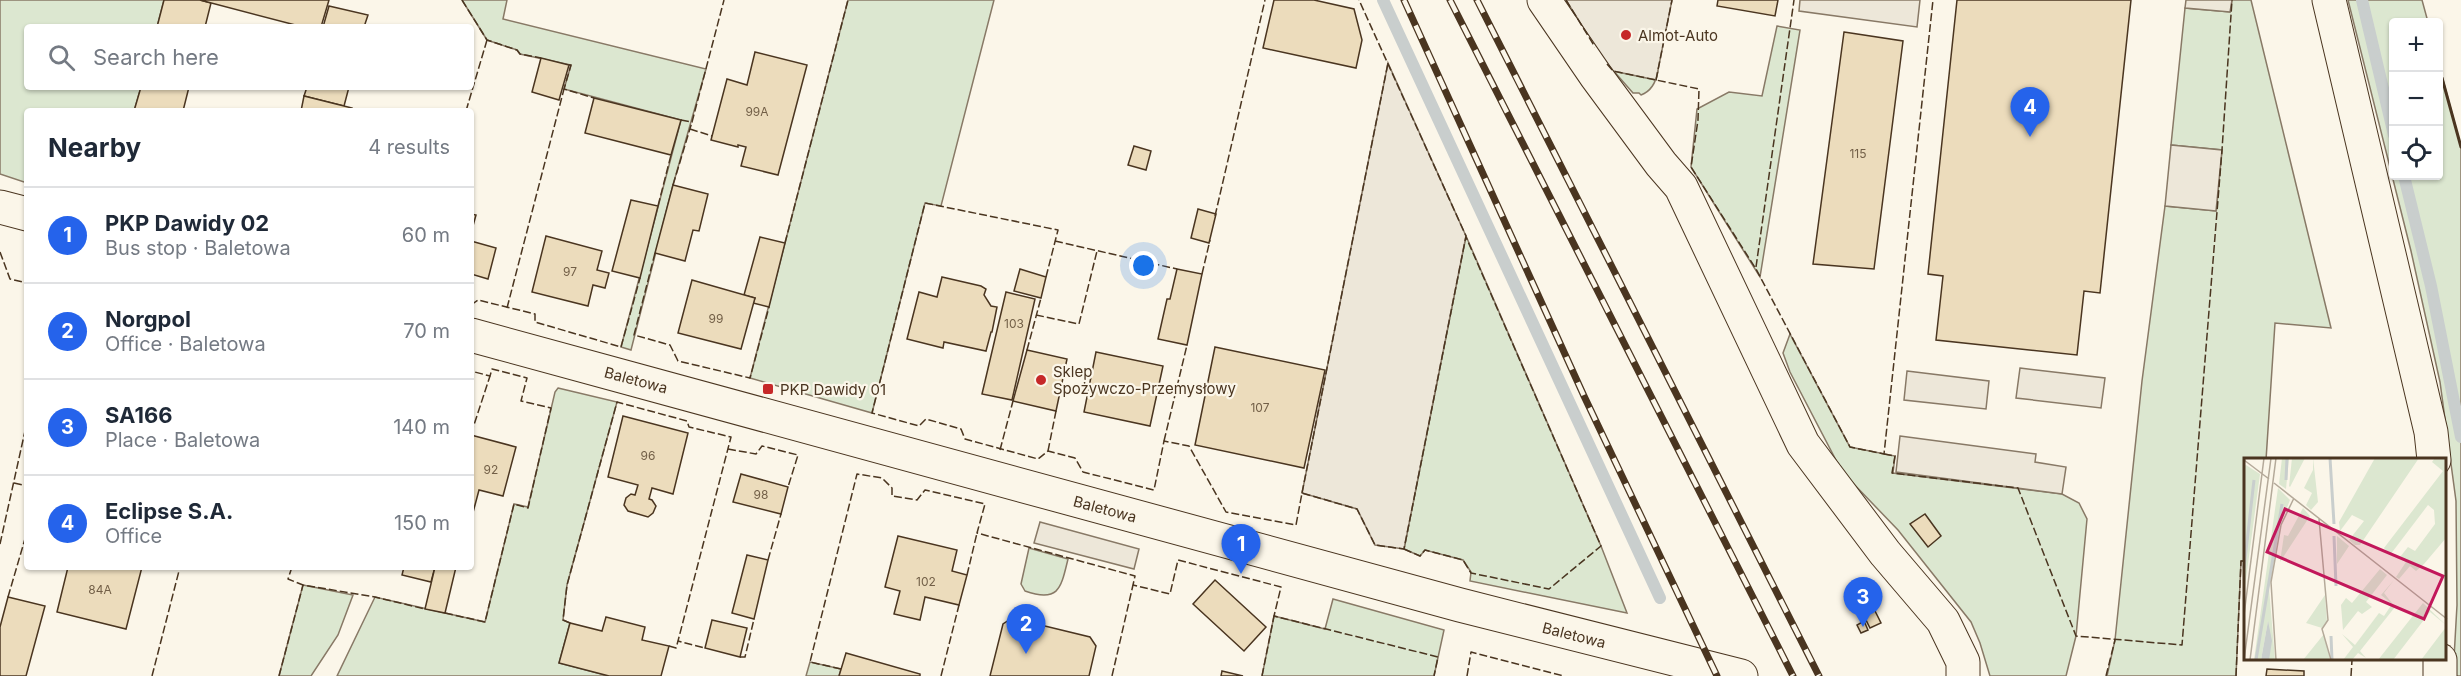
<!DOCTYPE html>
<meta charset="utf-8">
<style>
body{margin:0;font-family:Inter,sans-serif;background:#f6f6f7;color:#1f2937}
.controls{position:absolute;right:18px;top:18px;display:grid;overflow:hidden;border-radius:6px;box-shadow:0 2px 4px #0004}
.controls button{width:54px;height:54px;display:grid;place-items:center;padding:0;border:0;border-bottom:2px solid #e0e1e3;background:#fff;color:#1f2937;font:30px sans-serif}
.you{position:absolute;left:1144px;top:266px;width:21px;height:21px;margin:-15px;border:4px solid #fff;border-radius:50%;background:#1a73e8;box-shadow:0 0 0 9px #1a73e833}
.badge{display:grid;place-items:center;width:39px;height:39px;border-radius:50%;background:#2563eb;color:#fff;font-size:20px;font-weight:700}
.pin{position:absolute;translate:-50% -50px;filter:drop-shadow(0 2px 3px #0008)}
.pin::after{content:'';position:absolute;top:32px;width:21px;height:18px;background:inherit;clip-path:polygon(0 0,100% 0,50% 100%)}
.list{margin:0;padding:0;list-style:none}
h2{display:flex;justify-content:space-between;align-items:center;height:78px;margin:0;padding:0 24px;font-size:26px}
h2 small{font-size:20px;font-weight:400;color:#747a83}
.list li{display:grid;grid-template-columns:39px 1fr auto;gap:18px;align-items:center;box-sizing:border-box;height:96px;padding:0 24px;border-top:2px solid #e0e1e3}
.list b{display:block;font-size:22px;white-space:nowrap}
.list p{margin:0;font-size:20px;white-space:nowrap;color:#747a83}
.list em{font-size:20px;font-style:normal;color:#747a83}
.icon{flex:none;width:33px;height:33px;fill:none;stroke:currentColor;stroke-width:2;stroke-linecap:round;stroke-linejoin:round}
.map{position:relative;flex:none;width:2461px;height:676px;overflow:hidden}
.search{position:absolute;background:#fff;box-shadow:0 2px 4px #0004;left:24px;top:24px;width:450px;height:66px;display:flex;align-items:center;gap:15px;box-sizing:border-box;padding:0 21px;border-radius:6px;color:#747a83;font-size:22px}
.panel{position:absolute;background:#fff;box-shadow:0 2px 4px #0004;left:24px;top:108px;width:450px;height:462px;border-radius:6px}
.map>svg:first-child{display:block}
</style>
<div class="map">
<svg width="2461" height="676" viewBox="0 0 2461 676">
<rect width="100%" height="100%" fill="#fbf6e9"/>
<!-- green -->
<g fill="#dce7d0" stroke="#887966" stroke-width="1.5">
<path d="M0 0H164L157 27H27V87H141L134 111H27V183L0 174Z"/>
<path d="M462 0H507L503 19 706 69 673 185 631 350 621 347 681 120 564 89 571 65 520 54 517 50 487 40Z"/>
<path d="M848 0H994L941 206 925 203 872 413 750 378Z"/>
<path d="M2232 0H2251L2331 328 2275 323 2266 460H2245V561H2241L2236 676H2107L2115 640 2142 381 2165 206 2216 211 2222 150 2171 145 2185 8 2230 12Z"/>
<path d="M2348 0H2422L2428 22H2394V176H2438L2439 65 2461 147V676H2453L2457 605 2456 501 2440 382 2411 251Z"/>
<path d="M1777 26 1800 30 1760 277 1691 167 1697 109 1729 92 1762 96Z"/>
<path d="M1604 60 1658 71C1656 82 1652 91 1641 95L1639 93H1633Z"/>
<path d="M1466 236 1601 546 1627 613 1470 581 1471 572 1463 560 1425 550 1420 556 1404 549Z"/>
<path d="M1790 334 1850 447 1895 456 1893 473 2062 494 2079 503 2087 519 2076 636 2066 676H1990L1980 643 1971 622 1898 530 1848 478 1837 462 1790 372 1783 353Z"/>
<path d="M558 388 617 402 567 585 563 620 570 623 559 663 609 676H337L375 597 485 622 514 504 528 507 555 392Z"/>
<path d="M1029 548 1068 559C1061 588 1059 603 1025 591L1021 584Z"/>
<path d="M303 585 353 595 338 635 311 676H279Z"/>
<path d="M1333 599 1444 630 1434 676H1262L1274 616 1325 629Z"/>
<path d="M810 662 841 669 839 676H806Z"/>
</g>
<!-- parking -->
<g fill="#ede7d9" stroke="#887966" stroke-width="1.5">
<path d="M1566 0H1672L1656 80 1613 71 1602 58Z"/>
<path d="M1800 0H1920L1917 27 1799 11Z"/>
<path d="M2186 0H2232L2230 12 2185 8Z"/>
<path d="M1388 63 1466 236 1404 549 1375 545 1357 509 1302 493Z"/>
<path d="M2171 145 2222 150 2216 211 2165 206Z"/>
<path d="M2020 368 2105 378 2101 408 2016 398Z"/>
<path d="M1907 371 1989 381 1986 409 1904 400Z"/>
<path d="M1900 436 2036 454 2035 462 2066 467 2062 494 1896 472Z"/>
<path d="M1040 522 1139 549 1134 569 1034 543Z"/>
</g>
<g fill="none" stroke-linecap="round" stroke-linejoin="round">
<!-- stream -->
<g stroke="#c9cecd" stroke-width="12">
<path d="M1383 0 1660 598"/>
<path d="M2362 0 2394 135"/>
<path d="M2404 176 2431 286 2461 437"/>
</g>
</g>
<!-- building -->
<g fill="#ecdcbc" stroke="#4a3520" stroke-width="1.5">
<path d="M164 0H200L211 3 205 27H157Z"/>
<path d="M200 0H329L321 27H303Z"/>
<path d="M1274 0H1314L1354 9 1362 40 1356 68 1263 48Z"/>
<path d="M1718 0H1778L1775 16 1717 6Z"/>
<path d="M1957 0H2131L2100 293 2084 291 2077 355 1936 340 1943 276 1928 274Z"/>
<path d="M329 6 368 15 364 27H323Z"/>
<path d="M1844 32 1903 41 1874 269 1813 264Z"/>
<path d="M755 52 807 65 778 175 741 166 746 147 738 145V147L711 140 727 79 747 85Z"/>
<path d="M541 58 569 65 559 100 532 92Z"/>
<path d="M141 87H189L183 111H134Z"/>
<path d="M307 87H349L344 106 304 96Z"/>
<path d="M304 96 352 108 351 111H301Z"/>
<path d="M594 98 681 120 671 155 585 133Z"/>
<path d="M1134 146 1151 151 1146 170 1128 165Z"/>
<path d="M673 185 708 194 699 231 693 230 685 261 655 253Z"/>
<path d="M631 200 658 206 640 278 612 271Z"/>
<path d="M1198 209 1216 214 1209 243 1191 238Z"/>
<path d="M471 214 476 215 471 233Z"/>
<path d="M546 236 602 251 597 270 609 273 605 288 593 285 588 306 532 292Z"/>
<path d="M760 237 785 243 769 307 753 303 755 298 744 295Z"/>
<path d="M471 241 496 248 488 279 471 274Z"/>
<path d="M1020 269 1046 277 1041 298 1014 291Z"/>
<path d="M1177 269 1202 274 1187 345 1158 339 1167 299H1170Z"/>
<path d="M942 277 981 286 986 289 984 295 991 306 997 307 992 332H991L986 351 944 342 943 348 907 339 919 292 937 297Z"/>
<path d="M692 280 755 298 741 349 678 333Z"/>
<path d="M1006 292 1035 299 1012 400 982 394Z"/>
<path d="M1215 347 1325 370 1304 468 1195 445Z"/>
<path d="M1027 350 1067 359 1056 411 1013 401Z"/>
<path d="M1096 352 1163 366 1150 426 1084 412Z"/>
<path d="M623 416 688 433 673 494 652 488 649 499 652 500 656 506 653 513 648 517 628 511 624 505 626 498 631 494 635 495 638 485 608 477Z"/>
<path d="M471 435 516 447 503 496 479 490 471 520Z"/>
<path d="M741 474 788 487 781 514 733 502Z"/>
<path d="M1925 514 1941 536 1928 547 1910 524Z"/>
<path d="M898 536 957 550 952 571 967 575 959 605 925 597 920 620 894 614 900 591 885 587Z"/>
<path d="M747 555 768 560 754 619 732 613Z"/>
<path d="M68 567H142L126 629 57 612Z"/>
<path d="M404 567H435L431 582 402 575Z"/>
<path d="M435 567H456L445 613 425 609Z"/>
<path d="M1215 580 1266 627 1244 651 1193 604Z"/>
<path d="M8 597 45 606 26 676H0V627Z"/>
<path d="M1873 607 1881 623 1870 628 1862 612Z"/>
<path d="M606 617 645 627 642 640 669 646 661 676H609L559 663 570 623 602 631Z"/>
<path d="M1012 618 1090 637 1096 646 1089 676H990L1003 624Z"/>
<path d="M712 620 747 628 740 657 705 648Z"/>
<path d="M1864 621 1868 630 1861 633 1857 625Z"/>
<path d="M846 653 920 674V676H839Z"/>
<path d="M2267 669 2304 671V676H2266Z"/>
<path d="M1222 671 1243 676H1221Z"/>
</g>
<g fill="none" stroke-linecap="round" stroke-linejoin="round">
<!-- minor casing -->
<g stroke="#4a3520" stroke-width="35">
<g id="minor">
<path d="M1544 0 1596 76 1661 164 1681 187 1803 444 1885 553 1943 621 1963 662V676"/>
<path d="M2329 0 2431 432 2434 460"/>
<path d="M0 207 27 214"/>
<path d="M471 335 1460 605 1741 676"/>
<path d="M2440 676V660"/>
</g>
</g>
<!-- minor -->
<use href="#minor" stroke="#fbf6e9" stroke-width="33"/>
<!-- rail casing -->
<g stroke="#4a3520" stroke-width="7">
<g id="rail">
<path d="M1404 0 1584 396 1717 676"/>
<path d="M1450 0 1793 676"/>
<path d="M1477 0 1819 676"/>
</g>
</g>
<!-- rail -->
<use href="#rail" stroke="#fbf6e9" stroke-width="4.5" stroke-dasharray="14" stroke-linecap="butt"/>
<!-- fence -->
<g stroke="#4a3520" stroke-width="1.5" stroke-dasharray="8 3" stroke-linecap="butt">
<path d="M462 0 487 40 517 50 520 54 541 58"/>
<path d="M1566 0 1595 47"/>
<path d="M1607 64 1613 71 1699 89 1698 120 1691 167 1756 269 1850 447 1884 454 1933 0"/>
<path d="M569 65H571L564 89 594 98"/>
<path d="M1656 80 1672 0"/>
<path d="M466 111 487 40"/>
<path d="M681 120 692 122 724 0"/>
<path d="M690 129 712 136"/>
<path d="M673 185 692 122"/>
<path d="M658 206 671 155"/>
<path d="M1215 216 1265 0"/>
<path d="M1055 241 1177 269"/>
<path d="M785 243 848 0"/>
<path d="M0 252 10 279 27 283"/>
<path d="M655 253 634 335 670 345 678 361 750 378 769 307"/>
<path d="M1756 267 1794 0"/>
<path d="M1202 274 1210 240"/>
<path d="M1046 277 1058 230 925 203 872 413 919 426 926 419 961 429 965 439 1038 459 1048 451 1075 458 1083 472 1154 490 1164 441 1189 446 1226 512 1296 525 1302 493 1357 509 1375 545 1404 549 1466 236 1359 0"/>
<path d="M471 305 478 300 535 314V322L621 347 640 278"/>
<path d="M507 308 564 89"/>
<path d="M1036 315 1079 324 1097 251"/>
<path d="M1027 350 1041 298"/>
<path d="M471 434 490 376"/>
<path d="M1164 441 1187 345"/>
<path d="M728 449 756 454 762 446 798 455 788 487"/>
<path d="M1000 450 1013 401"/>
<path d="M1048 451 1056 411"/>
<path d="M1884 454 1895 456 1892 473 2018 488 2076 636 2182 645 2222 150 2232 0"/>
<path d="M14 483 27 486"/>
<path d="M1302 493 1388 63"/>
<path d="M0 544 27 422"/>
<path d="M1404 549 1420 556 1425 550 1463 560 1471 573 1549 589 1601 546 1466 237"/>
<path d="M768 560 781 514"/>
<path d="M292 567 288 579 303 585 375 597 425 609"/>
<path d="M967 575 977 533"/>
<path d="M8 597 27 532"/>
<path d="M445 613 485 622 514 504 528 508 551 408 521 401 527 378 492 369 490 376 471 371"/>
<path d="M570 623 563 620 567 585 617 402 687 421 689 427 731 437 678 641 705 648"/>
<path d="M669 646 676 648 678 641"/>
<path d="M740 657H745L754 619"/>
<path d="M841 669 810 662 857 474 882 478 892 488V496L917 500 925 490 985 504 977 533 1135 576 1133 585 1170 594 1178 560 1281 587 1274 616 1438 657 1434 676"/>
<path d="M152 676 180 567"/>
<path d="M279 676 303 585"/>
<path d="M941 676 959 605"/>
<path d="M1112 676 1133 585"/>
<path d="M1262 676 1274 616"/>
<path d="M1467 676 1471 652 1564 676"/>
<path d="M2106 676 2115 640"/>
<path d="M2236 676 2241 561H2245"/>
<path d="M2351 676 2352 660"/>
</g>
<!-- wall -->
<path stroke="#4a3520" stroke-width="3" d="M2442 78 2461 147"/>
</g>
<!-- markers -->
<g fill="#c62828" stroke="#fbf6e9" stroke-width="2">
<circle cx="1626" cy="35" r="6"/>
<circle cx="1041" cy="380" r="6"/>
<rect x="762" y="383" width="12" height="12" rx="3"/>
</g>
<g text-anchor="middle" dominant-baseline="central" stroke-width="4.5" stroke-linejoin="round" paint-order="stroke">
<!-- number labels -->
<g font-size="12" fill="#725f47">
<text x="757" y="111">99A</text>
<text x="1858" y="153">115</text>
<text x="570" y="271">97</text>
<text x="716" y="318">99</text>
<text x="1014" y="323">103</text>
<text x="1260" y="407">107</text>
<text x="648" y="455">96</text>
<text x="491" y="469">92</text>
<text x="761" y="494">98</text>
<text x="926" y="581">102</text>
<text x="100" y="589">84A</text>
</g>
<!-- poi labels -->
<g font-size="15" fill="#4a3520" stroke="#fbf6e9" text-anchor="start">
<text x="1638" y="35">Almot-Auto</text>
<text x="1053" y="371">Sklep<tspan x="1053" dy="17">Spożywczo-Przemysłowy</tspan></text>
<text x="780" y="389">PKP Dawidy 01</text>
</g>
<!-- street labels -->
<g font-size="15" fill="#4a3520" stroke="#fbf6e9">
<text transform="translate(636 380) rotate(15)">Baletowa</text>
<text transform="translate(1105 509) rotate(15)">Baletowa</text>
<text transform="translate(1574 635) rotate(14)">Baletowa</text>
</g>
</g>
<!-- overview -->
<g transform="translate(2244 458)">
<rect width="202" height="202" fill="#fbf6e9"/>
<path d="M38 0H45L42 31 35 26ZM48 0H61L46 29 45 28ZM69 0 74 44 67 52 62 47 68 35 60 30 69 12ZM131 0H175L116 87H111L105 82 120 63 108 57 96 73 95 64ZM191 0H202V80L180 106 172 113 166 108 155 121 152 119 162 104 156 99 164 89 171 93 191 66 190 52 184 47 146 97 140 90 199 13 188 4ZM2 7 16 16 0 136V8ZM34 30 46 42 35 70 25 130 31 202H25L24 163 17 202H10ZM59 50 66 58 36 104 40 77 44 78ZM93 78 105 88 93 106ZM136 111 143 117 122 144 128 149 118 156 114 153 99 172 97 147 102 140 108 145ZM150 122 140 135 151 149 116 193 122 200 114 195 108 202H99L109 189 98 176 111 187 135 155 140 158 148 146 137 137ZM81 137 83 164 78 170 62 165ZM179 145 202 167 186 154 149 202H134ZM202 169V202H177ZM80 176 86 202H59Z" fill="#dce7d0"/>
<path d="M24 163 28 183 25 202H17Z" fill="#c9cecd"/>
<path fill="none" stroke="#c9cecd" stroke-width="3" d="M86 0 90 66M42 22 43 0M90 78 92 128M0 110 10 22M87 178 88 202M12 202 38 46"/>
<path fill="none" stroke="#b4a999" stroke-width="1.5" d="M0 2 25 21M30 25 203 161M75 61 84 162 78 171 87 202M0 157 20 0M0 202 27 0M6 202 32 0M32 202 27 124 37 67 50 40"/>
<path fill="#c2185b" fill-opacity="0.15" stroke="#c2185b" stroke-width="3" d="M41 51 199 118 180 161 23 94Z"/>
<rect width="202" height="202" fill="none" stroke="#4a3520" stroke-width="3"/>
</g>
</svg>
<div class="controls">
<button>+</button>
<button>−</button>
<button><svg class="icon" aria-label="locate" viewBox="0 0 24 24"><circle cx="12" cy="12" r="6"/><path d="M12 2v4M12 18v4M2 12h4M18 12h4"/></svg></button>
</div>
<div class="you"></div>
<div class="pin badge" style="left:1241px;top:574px">1</div>
<div class="pin badge" style="left:1026px;top:654px">2</div>
<div class="pin badge" style="left:1863px;top:627px">3</div>
<div class="pin badge" style="left:2030px;top:137px">4</div>
<div class="search"><svg class="icon" aria-label="search" viewBox="0 0 24 24"><circle cx="10" cy="10" r="6"/><path d="M15 15l6 6"/></svg>Search here</div>
<section class="panel">
<h2>Nearby<small>4 results</small></h2>
<ul class="list">
<li><span class="badge">1</span><div><b>PKP Dawidy 02</b><p>Bus stop · Baletowa</p></div><em>60 m</em></li>
<li><span class="badge">2</span><div><b>Norgpol</b><p>Office · Baletowa</p></div><em>70 m</em></li>
<li><span class="badge">3</span><div><b>SA166</b><p>Place · Baletowa</p></div><em>140 m</em></li>
<li><span class="badge">4</span><div><b>Eclipse S.A.</b><p>Office</p></div><em>150 m</em></li>
</ul>
</section>
</div>
